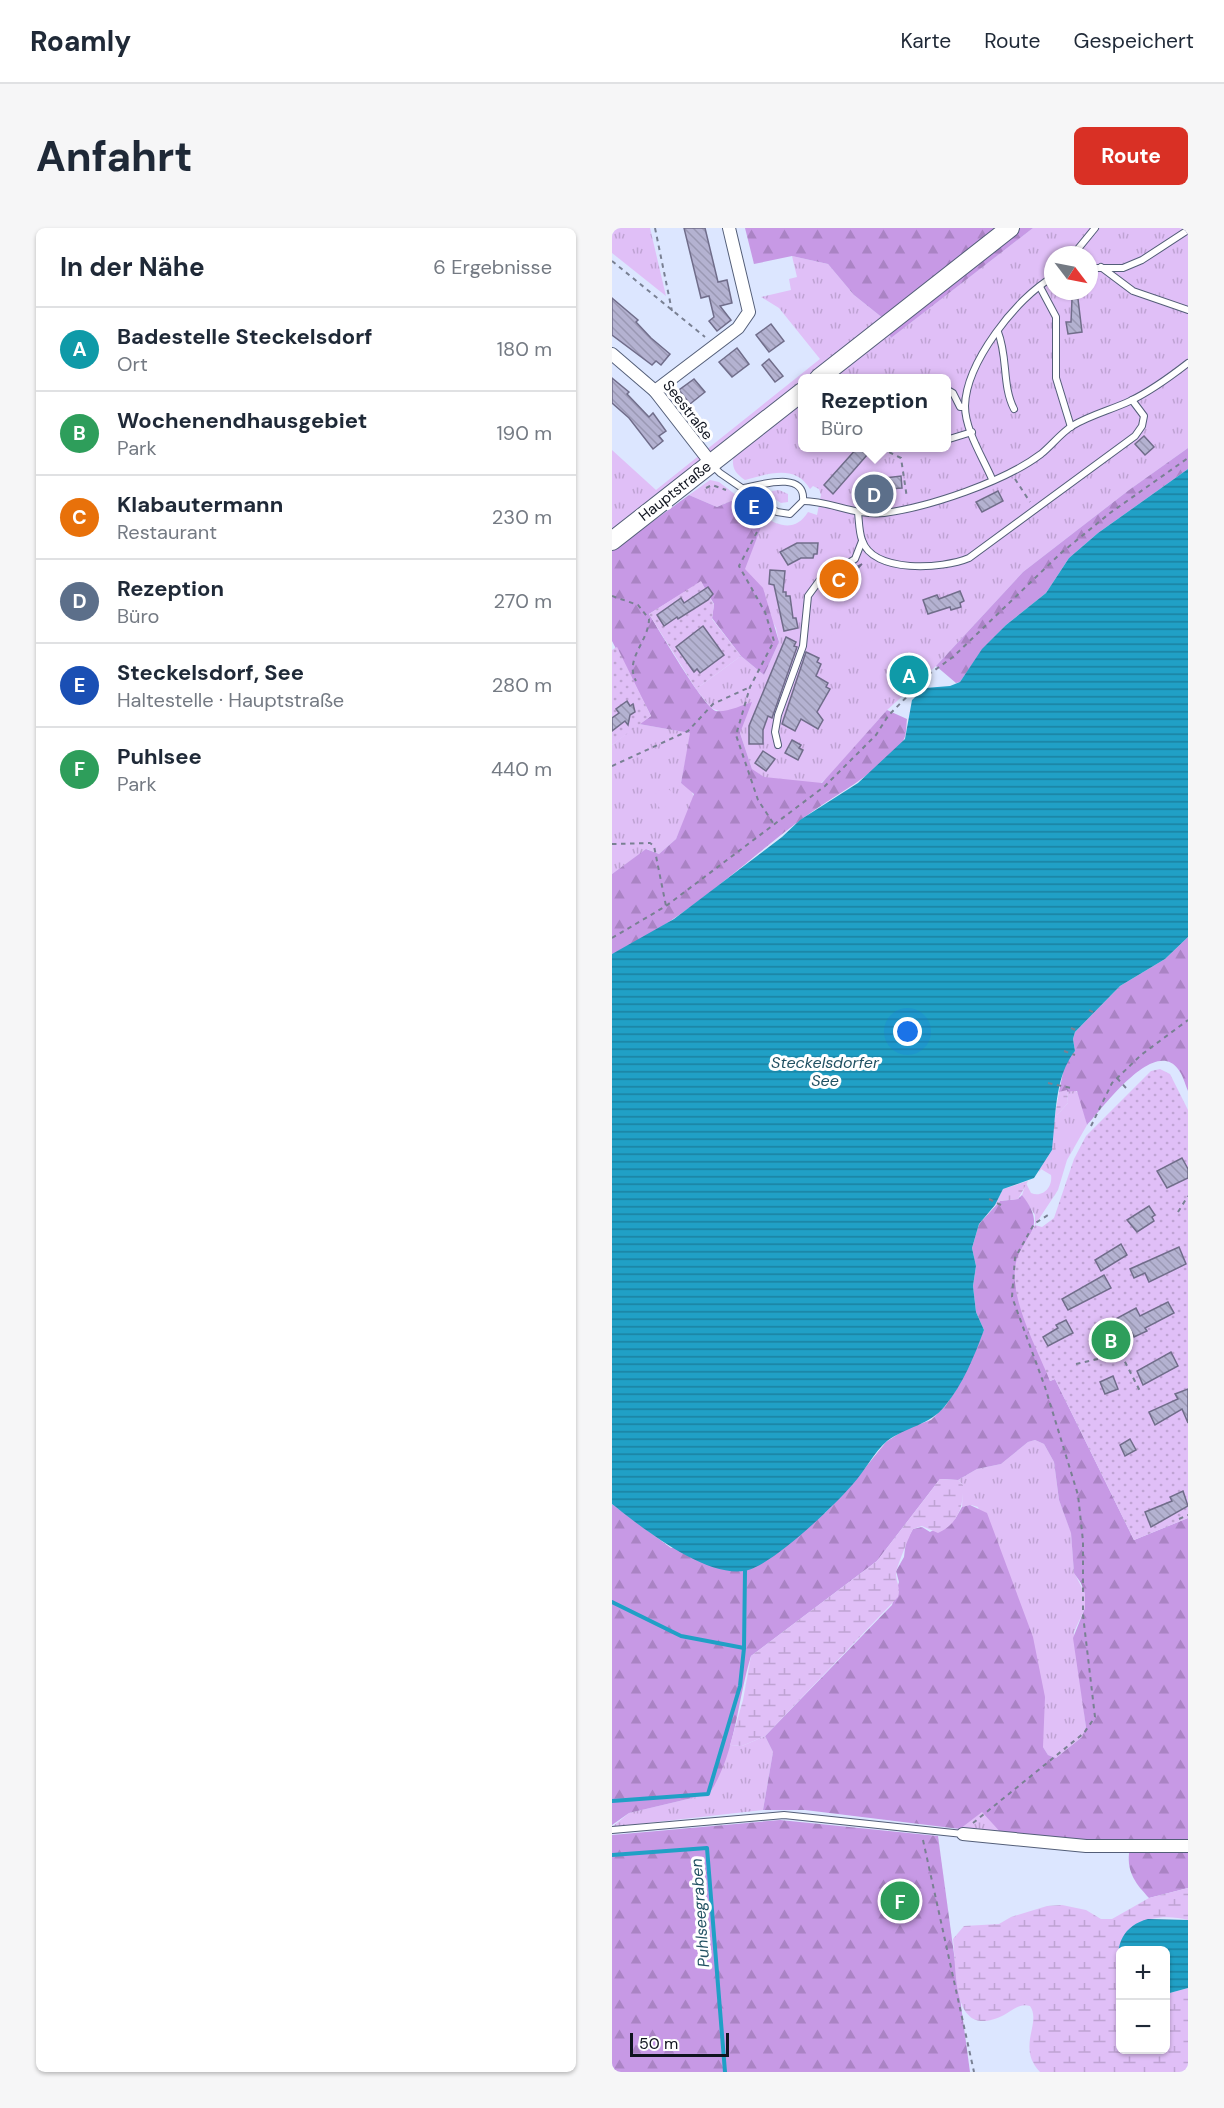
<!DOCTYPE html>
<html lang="de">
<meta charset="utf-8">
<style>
body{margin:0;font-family:"DM Sans",sans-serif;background:#f6f6f7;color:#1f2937}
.controls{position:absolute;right:18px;bottom:18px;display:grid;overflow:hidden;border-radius:9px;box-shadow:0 2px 4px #0004}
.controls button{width:54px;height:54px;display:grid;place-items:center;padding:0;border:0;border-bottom:2px solid #e0e1e3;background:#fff;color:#1f2937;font:30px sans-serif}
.compass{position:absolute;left:432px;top:18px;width:54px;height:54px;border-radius:50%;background:#fff;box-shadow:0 2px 4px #0004;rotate:122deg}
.scale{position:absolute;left:18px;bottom:15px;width:99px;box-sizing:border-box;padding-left:6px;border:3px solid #10141f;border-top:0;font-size:16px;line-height:21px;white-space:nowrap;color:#10141f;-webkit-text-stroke:4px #fff;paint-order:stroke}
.you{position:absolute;left:296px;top:804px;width:21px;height:21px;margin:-15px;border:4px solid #fff;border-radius:50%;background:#1a73e8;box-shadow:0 0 0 9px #1a73e833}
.badge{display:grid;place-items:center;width:39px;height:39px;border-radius:50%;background:#d93025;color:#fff;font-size:20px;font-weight:700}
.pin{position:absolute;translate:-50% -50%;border:3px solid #fff;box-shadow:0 2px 6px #0006}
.popup{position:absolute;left:186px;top:146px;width:153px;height:78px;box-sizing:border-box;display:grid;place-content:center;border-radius:9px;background:#fff;filter:drop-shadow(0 2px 4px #0005);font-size:20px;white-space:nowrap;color:#747a83}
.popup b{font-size:22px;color:#1f2937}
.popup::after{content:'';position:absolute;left:50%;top:100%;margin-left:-12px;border:12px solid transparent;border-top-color:#fff}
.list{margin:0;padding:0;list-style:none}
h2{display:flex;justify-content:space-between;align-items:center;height:78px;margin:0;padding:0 24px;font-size:26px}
h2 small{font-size:20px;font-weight:400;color:#747a83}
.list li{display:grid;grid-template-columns:39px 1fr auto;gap:18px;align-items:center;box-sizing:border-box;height:84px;padding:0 24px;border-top:2px solid #e0e1e3}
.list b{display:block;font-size:22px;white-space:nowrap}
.list p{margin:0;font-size:20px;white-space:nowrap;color:#747a83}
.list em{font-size:20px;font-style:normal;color:#747a83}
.map{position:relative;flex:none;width:576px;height:1844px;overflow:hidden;border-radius:9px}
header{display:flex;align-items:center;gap:36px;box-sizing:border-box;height:84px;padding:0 30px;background:#fff;border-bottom:2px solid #e0e1e3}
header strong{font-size:28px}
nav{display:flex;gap:33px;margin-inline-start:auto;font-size:21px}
.intro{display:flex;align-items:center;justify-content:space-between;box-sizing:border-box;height:144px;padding:0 36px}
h1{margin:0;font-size:42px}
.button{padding:15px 27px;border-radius:9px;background:#d93025;color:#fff;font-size:21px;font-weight:700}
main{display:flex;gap:36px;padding:0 36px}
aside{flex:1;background:#fff;border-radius:9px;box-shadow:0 2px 4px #0004}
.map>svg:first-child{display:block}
</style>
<header>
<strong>Roamly</strong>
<nav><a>Karte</a><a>Route</a><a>Gespeichert</a></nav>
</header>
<div class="intro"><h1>Anfahrt</h1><a class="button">Route</a></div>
<main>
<aside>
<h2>In der Nähe<small>6 Ergebnisse</small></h2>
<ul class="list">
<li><span class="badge" style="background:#0f9aa8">A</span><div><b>Badestelle Steckelsdorf</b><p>Ort</p></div><em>180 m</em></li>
<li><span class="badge" style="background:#2e9e5b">B</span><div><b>Wochenendhausgebiet</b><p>Park</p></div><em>190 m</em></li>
<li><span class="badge" style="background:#e8710a">C</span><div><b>Klabautermann</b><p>Restaurant</p></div><em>230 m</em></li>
<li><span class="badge" style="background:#5c6f8a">D</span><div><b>Rezeption</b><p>Büro</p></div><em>270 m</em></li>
<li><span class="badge" style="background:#1a4fb4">E</span><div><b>Steckelsdorf, See</b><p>Haltestelle · Hauptstraße</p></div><em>280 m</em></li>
<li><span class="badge" style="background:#2e9e5b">F</span><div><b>Puhlsee</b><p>Park</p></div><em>440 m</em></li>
</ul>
</aside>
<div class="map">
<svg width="576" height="1844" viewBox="0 0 576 1844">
<defs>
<pattern id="grass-tufts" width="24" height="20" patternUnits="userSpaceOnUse" patternTransform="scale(1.5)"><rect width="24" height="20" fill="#e0bff7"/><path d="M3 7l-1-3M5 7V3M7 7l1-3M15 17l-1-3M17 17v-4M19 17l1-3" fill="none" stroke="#bfa3d3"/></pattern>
<pattern id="forest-firs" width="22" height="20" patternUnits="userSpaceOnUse" patternTransform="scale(1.5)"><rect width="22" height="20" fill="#c799e5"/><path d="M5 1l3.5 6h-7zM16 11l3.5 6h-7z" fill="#aa83c4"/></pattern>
<pattern id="wetland-marsh" width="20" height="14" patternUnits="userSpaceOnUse" patternTransform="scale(1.5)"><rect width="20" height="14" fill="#e0bff7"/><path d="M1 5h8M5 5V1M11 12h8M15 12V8" fill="none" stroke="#bfa3d3"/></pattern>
<pattern id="garden-dots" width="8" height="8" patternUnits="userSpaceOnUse" patternTransform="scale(1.5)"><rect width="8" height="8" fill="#e0bff7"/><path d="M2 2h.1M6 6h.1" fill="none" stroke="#bfa3d3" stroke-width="1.8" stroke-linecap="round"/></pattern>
<pattern id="water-rules" width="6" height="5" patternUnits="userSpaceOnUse" patternTransform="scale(1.5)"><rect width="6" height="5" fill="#20a0c6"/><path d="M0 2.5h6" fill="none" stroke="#1b81a0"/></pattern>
<pattern id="building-back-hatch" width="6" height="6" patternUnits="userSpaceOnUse" patternTransform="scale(1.5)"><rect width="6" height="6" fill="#b4b2d1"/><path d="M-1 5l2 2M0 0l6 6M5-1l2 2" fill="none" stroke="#9a98b3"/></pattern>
</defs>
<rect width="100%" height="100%" fill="#dce6ff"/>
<!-- grass -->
<g fill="url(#grass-tufts)" fill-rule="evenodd">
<path d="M0 0H38L54 68 0 25Z"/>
<path d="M421 0H576V220L517 262 411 344 324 438 275 482 215 550 174 583 140 541 128 505 107 483 99 480 84 461 129 428 152 447 167 414 164 400 132 341 153 289C169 300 185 302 196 284L205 287 209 267 207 261 201 258 198 261C183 236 156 246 133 252 122 245 119 238 122 226L190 172V220H334V150H216L276 104 279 110ZM441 27H477V63H441Z"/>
<path d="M180 28 216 36 242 67 272 91 196 150H190V155L0 305V222L44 262 208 131 167 80 149 69 179 62 177 51 185 49Z"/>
<path d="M98 252 107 254 133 274 119 273 105 279 77 267Z"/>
<path d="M167 262 176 266V274L169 275 158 268 160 263Z"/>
<path d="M27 496 79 505 69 555 79 561 82 570 64 611 47 626 35 621 0 646V517Z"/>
<path d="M462 861 467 866 475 897 455 932 446 962 423 997V987L410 967 414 955 419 965C431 970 441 959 439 947L429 941C447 919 444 914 445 887L456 875 455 862Z"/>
<path d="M423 1212 432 1216 442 1234 447 1272 459 1304 462 1344 473 1366V1380L462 1404 474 1499 470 1509 444 1530 436 1527 431 1519 366 1279 359 1277 350 1279 351 1257 346 1252 365 1241 389 1236 416 1214Z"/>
<path d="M153 1508 161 1524 151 1582 0 1599 17 1585 97 1566 118 1517 130 1518Z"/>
<path d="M370 1583 390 1606 348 1601Z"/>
</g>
<!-- forest -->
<g fill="url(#forest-firs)">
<path d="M133 0H388L272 91 242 67 216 36 180 28 142 36Z"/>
<path d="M408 0H421L279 110 276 104Z"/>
<path d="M576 220V241L486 305 457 330 434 365 394 397 371 421 348 454 344 455 324 438 411 344 517 262Z"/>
<path d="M77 267 105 279 119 273 133 274 153 289 133 341 151 360 167 414 152 447 129 428 100 390 102 376 89 354 37 386C46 400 92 480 104 483 113 485 131 477 140 474L128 505 140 541 152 549 210 555 275 482 295 491C294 498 295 507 291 513 264 548 224 565 190 591 128 637 71 694 0 726V646L34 621 47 626 64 611 82 566 69 555 78 505 27 496 39 488 0 413V323Z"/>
<path d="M576 709V863C573 856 571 847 566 841 542 809 491 880 475 897L465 863 447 864 453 835 463 823 461 811 463 804 508 758 553 731Z"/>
<path d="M410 967C432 995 420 1004 405 1032L438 1153 443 1151 522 1312 576 1290V1614L475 1613 390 1606 370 1584 348 1601 193 1582H151L161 1524 153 1508 280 1377 287 1354 284 1343 292 1329 294 1313 301 1301 310 1299 318 1304 343 1291 350 1279 358 1277 375 1285 421 1409 433 1469 431 1519 436 1527 444 1530 470 1509 474 1499 461 1410 473 1380V1366L469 1355 462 1345 459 1305 447 1272 442 1234 432 1216 423 1212 416 1214 389 1236 365 1241 346 1252 328 1251 265 1333 139 1428C125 1473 124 1526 97 1566L17 1585 0 1597V1276L59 1320 213 1285 241 1255 274 1214 294 1201 319 1192 334 1177 346 1159 372 1102 364 1084 361 1058 364 1038 360 1020 367 996 388 973 406 971Z"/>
<path d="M168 1592 326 1608 358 1844H0V1607Z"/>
<path d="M517 1625H576V1660L537 1670C524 1656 515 1645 517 1625Z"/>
</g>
<!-- wetland -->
<g fill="url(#wetland-marsh)">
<path d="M455 862 456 875 445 887 446 910 443 924 427 944V938L436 929 447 864Z"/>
<path d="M416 953 406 971 388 973 383 977 391 961Z"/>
<path d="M328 1251 346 1252 351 1257C352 1278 346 1296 326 1305L310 1298 301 1301C298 1306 284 1341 284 1345 284 1354 289 1360 286 1369L153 1508 130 1518 118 1517 131 1472 139 1428 265 1333Z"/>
<path d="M576 1660V1692C550 1685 514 1690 507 1720 505 1728 508 1735 508 1743 510 1769 508 1795 508 1822H554V1766L576 1760V1844H428C404 1819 430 1795 418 1778 407 1775 401 1782 392 1787 339 1814 345 1744 341 1711L352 1698 387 1696 399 1689 435 1678 450 1677 474 1682 489 1691H500L537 1670Z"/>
</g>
<!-- garden -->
<g fill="url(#garden-dots)">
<path d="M89 353 102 377 100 391 129 428 84 461 37 386Z"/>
<path d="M5 419 39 488 0 517V422Z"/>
<path d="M548 841 558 846 576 882V1290L522 1312 443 1151 438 1153C425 1120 396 1069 404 1034 407 1022 417 1009 423 997L430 999 442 990 462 931 474 908 539 843Z"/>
</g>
<!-- pitch -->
<g fill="#e0bff7">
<path d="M252 393 261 413 228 427 219 407Z"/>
<path d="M52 557 63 567 50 582 39 571Z"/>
</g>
<!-- water -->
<g fill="url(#water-rules)">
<path d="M576 241V709L553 731 508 758 463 804 461 811 463 823C442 849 444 890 440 922L422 950 391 961 383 977 367 996 360 1020 364 1038 361 1058 364 1084 372 1102C362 1129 351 1156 333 1178 318 1197 294 1199 275 1213 262 1224 253 1243 241 1256 222 1278 159 1339 132 1343 92 1349 29 1299 0 1276V726L62 691 170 609 188 592 246 555 293 511 300 472 313 460 338 458 348 454 370 421 394 397 434 365 457 330 486 305Z"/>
<path d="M536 1691 576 1692V1760L554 1766V1722H508V1740C502 1717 512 1697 536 1691Z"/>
</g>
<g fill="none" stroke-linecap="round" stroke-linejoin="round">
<!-- stream -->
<g stroke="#20a0c6" stroke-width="4">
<path d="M0 1374 69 1408 132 1420"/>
<path d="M0 1573 96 1566 128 1458 132 1420 133 1343"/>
<path d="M0 1627 95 1620 113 1844"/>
</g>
</g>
<!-- building -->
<g fill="url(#building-back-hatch)" stroke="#706d8a" stroke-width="1.5">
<path d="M72 0H93L106 54 115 52 120 75 108 78 119 92 105 103 97 93 102 89 97 68 89 70Z"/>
<path d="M0 70 26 92 24 94 39 110 58 126 49 137 44 133 40 137 0 107Z"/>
<path d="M460 71H466L470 104 456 106 454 94H459Z"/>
<path d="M159 96 172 113 157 124 144 107Z"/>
<path d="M125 120 137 136 120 149 107 134Z"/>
<path d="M157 131 171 148 163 154 150 137Z"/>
<path d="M0 150 17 164 15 166 37 189 41 185 54 203 47 208 51 213 41 221 17 190 0 175Z"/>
<path d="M82 151 93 164 78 176 67 162Z"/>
<path d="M532 208 542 219 533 227 523 216Z"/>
<path d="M246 219H262L221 266 212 257Z"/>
<path d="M289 248 290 260 276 261V270L249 272 248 253Z"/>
<path d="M386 263 391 273 370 284 364 274Z"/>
<path d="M185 315H206L205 326H202L201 330H189L176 337 168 324Z"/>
<path d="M250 336 233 355 218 365 213 356Z"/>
<path d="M158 342 173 343 171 364H174V368H178L181 390H184L186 400 172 403 162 357 157 356Z"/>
<path d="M96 359 101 366 96 372 66 391 65 389 52 398 45 387 69 370 72 375Z"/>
<path d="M348 363 352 373 348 375 349 379 339 382 338 379 316 386 311 372 325 367 327 371Z"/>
<path d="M91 398 112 427 88 445 85 441 82 444 64 419Z"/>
<path d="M174 409 184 414 182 418 185 419 160 490 156 488 151 502V516H137V498Z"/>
<path d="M194 424 207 430 205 434 209 436 204 448 216 455 214 459 218 461 205 484 211 492 206 501 189 491 183 503 170 496Z"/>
<path d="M15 473 18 478 21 476 23 484 18 487 16 497 13 493 0 503V490L7 485 4 481Z"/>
<path d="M180 512 189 517 187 520 191 522 186 532 173 525Z"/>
<path d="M151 523 163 531 154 543 143 535Z"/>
<path d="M570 930 576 941V950L555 960 545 943Z"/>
<path d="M537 978 543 987 540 989 542 993 525 1004 515 992Z"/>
<path d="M509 1016 515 1027 489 1043 483 1032Z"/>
<path d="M567 1019 574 1036 537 1054 533 1045 522 1050 518 1041Z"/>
<path d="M492 1047 499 1060 456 1082 450 1071Z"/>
<path d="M556 1074 562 1085 533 1100 535 1103 522 1109 519 1103 491 1115 485 1101 524 1080 528 1088Z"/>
<path d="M454 1092 461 1105 436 1118 431 1109 446 1100 444 1097Z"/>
<path d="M559 1124 566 1138 531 1157 525 1143Z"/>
<path d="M501 1148 506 1161 493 1166 488 1154Z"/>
<path d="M576 1161V1195L570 1181 543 1197 537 1184 566 1171 563 1166Z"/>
<path d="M518 1211 524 1222 513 1228 508 1217Z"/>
<path d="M571 1263 576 1278 539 1299 533 1284 560 1273 558 1269Z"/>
</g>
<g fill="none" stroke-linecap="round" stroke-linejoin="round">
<!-- lane casing -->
<g stroke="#535e78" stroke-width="8">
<g id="lane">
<path d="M461 27 483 0"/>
<path d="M489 39 521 63 576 82"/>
<path d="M477 40H511L530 32 576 2"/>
<path d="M428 59 444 89V150L459 199"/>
<path d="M386 104C396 129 390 158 402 181"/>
<path d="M334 161 341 165 348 179H353"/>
<path d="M334 212 360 204"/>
<path d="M101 238 108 245 165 284 178 286 191 273C194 242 148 257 132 260"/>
<path d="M380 251C371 230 353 202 353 178 354 135 404 70 441 49"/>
<path d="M191 273C218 273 243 288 272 285 317 279 392 254 429 226 440 217 448 206 460 198 478 187 499 182 518 173 539 163 558 149 576 135"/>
<path d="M246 284C247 293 247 304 250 312 261 346 331 341 357 330L523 208 530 198 532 188 520 172"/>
<path d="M166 517 163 504 166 487 191 418 196 368 207 353 243 331 250 313"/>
<path d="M0 1602 172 1587 351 1606"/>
</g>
</g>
<!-- street casing -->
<g stroke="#535e78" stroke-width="14">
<g id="street">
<path d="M0 126 43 163 99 235"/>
<path d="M43 163 126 100 137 84 117 0"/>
<path d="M351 1606 474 1618H576"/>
</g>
</g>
<!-- secondary casing -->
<g stroke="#535e78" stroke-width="20">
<g id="secondary">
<path d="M207 150 398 0"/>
<path d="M0 313 190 164"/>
</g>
</g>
<!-- path -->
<g stroke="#798093" stroke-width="2" stroke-dasharray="4.5 4.5" stroke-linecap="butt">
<path d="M43 0 60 83"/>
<path d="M0 33 93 109"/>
<path d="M269 220 289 230 295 270"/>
<path d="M403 251 418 274"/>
<path d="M94 260 100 257 114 262"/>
<path d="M151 287 146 302 127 338 153 384 162 413 138 459 124 507 146 572 163 598"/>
<path d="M0 368 26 377 37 391C37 413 12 431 24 453"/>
<path d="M0 538 76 503 101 476 138 459"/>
<path d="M0 616 38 615 42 618 54 678"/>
<path d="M0 710 54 678 213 558 264 507 276 488 316 447 341 429 449 325 498 285 576 230"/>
<path d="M477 782 484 786"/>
<path d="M459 800 466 803"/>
<path d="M452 823 463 827"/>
<path d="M505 850 514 860"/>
<path d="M436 855 459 860"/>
<path d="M479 898 500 855 529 827 576 792"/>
<path d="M377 971 389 977"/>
<path d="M566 984 576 968"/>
<path d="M464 1136 507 1126 511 1130 529 1165"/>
<path d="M567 1291 576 1287"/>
<path d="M361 1595 472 1505 483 1489 471 1387V1313L466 1267 433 1159 400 1069 403 1030 422 996 436 987"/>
<path d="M311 1612 362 1844"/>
</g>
<!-- lane -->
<use href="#lane" stroke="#fff" stroke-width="6"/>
<!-- street -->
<use href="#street" stroke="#fff" stroke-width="12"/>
<!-- secondary -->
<use href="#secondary" stroke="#fff" stroke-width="18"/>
</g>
<g text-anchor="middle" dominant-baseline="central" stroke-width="6" stroke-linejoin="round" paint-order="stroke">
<!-- street labels -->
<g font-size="15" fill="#10141f" stroke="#fff">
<text transform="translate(76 182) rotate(52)">Seestraße</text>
<text transform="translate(63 263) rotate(-38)">Hauptstraße</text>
</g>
<!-- water labels -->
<g font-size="16" font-style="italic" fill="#225263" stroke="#fff">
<text x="213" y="834">Steckelsdorfer<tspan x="213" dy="18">See</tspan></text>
<text transform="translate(88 1685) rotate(-94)">Puhlseegraben</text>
</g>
</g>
</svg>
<div class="controls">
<button>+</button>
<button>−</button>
</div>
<svg class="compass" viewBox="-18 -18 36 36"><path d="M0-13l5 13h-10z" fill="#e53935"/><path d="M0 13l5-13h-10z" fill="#747a83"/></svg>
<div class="scale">50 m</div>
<div class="you"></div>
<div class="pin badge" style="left:297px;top:447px;background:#0f9aa8">A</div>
<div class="pin badge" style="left:499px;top:1112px;background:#2e9e5b">B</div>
<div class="pin badge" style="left:227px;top:351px;background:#e8710a">C</div>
<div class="pin badge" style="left:262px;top:266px;background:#5c6f8a">D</div>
<div class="popup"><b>Rezeption</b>Büro</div>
<div class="pin badge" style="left:142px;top:278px;background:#1a4fb4">E</div>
<div class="pin badge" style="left:288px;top:1673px;background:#2e9e5b">F</div>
</div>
</main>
